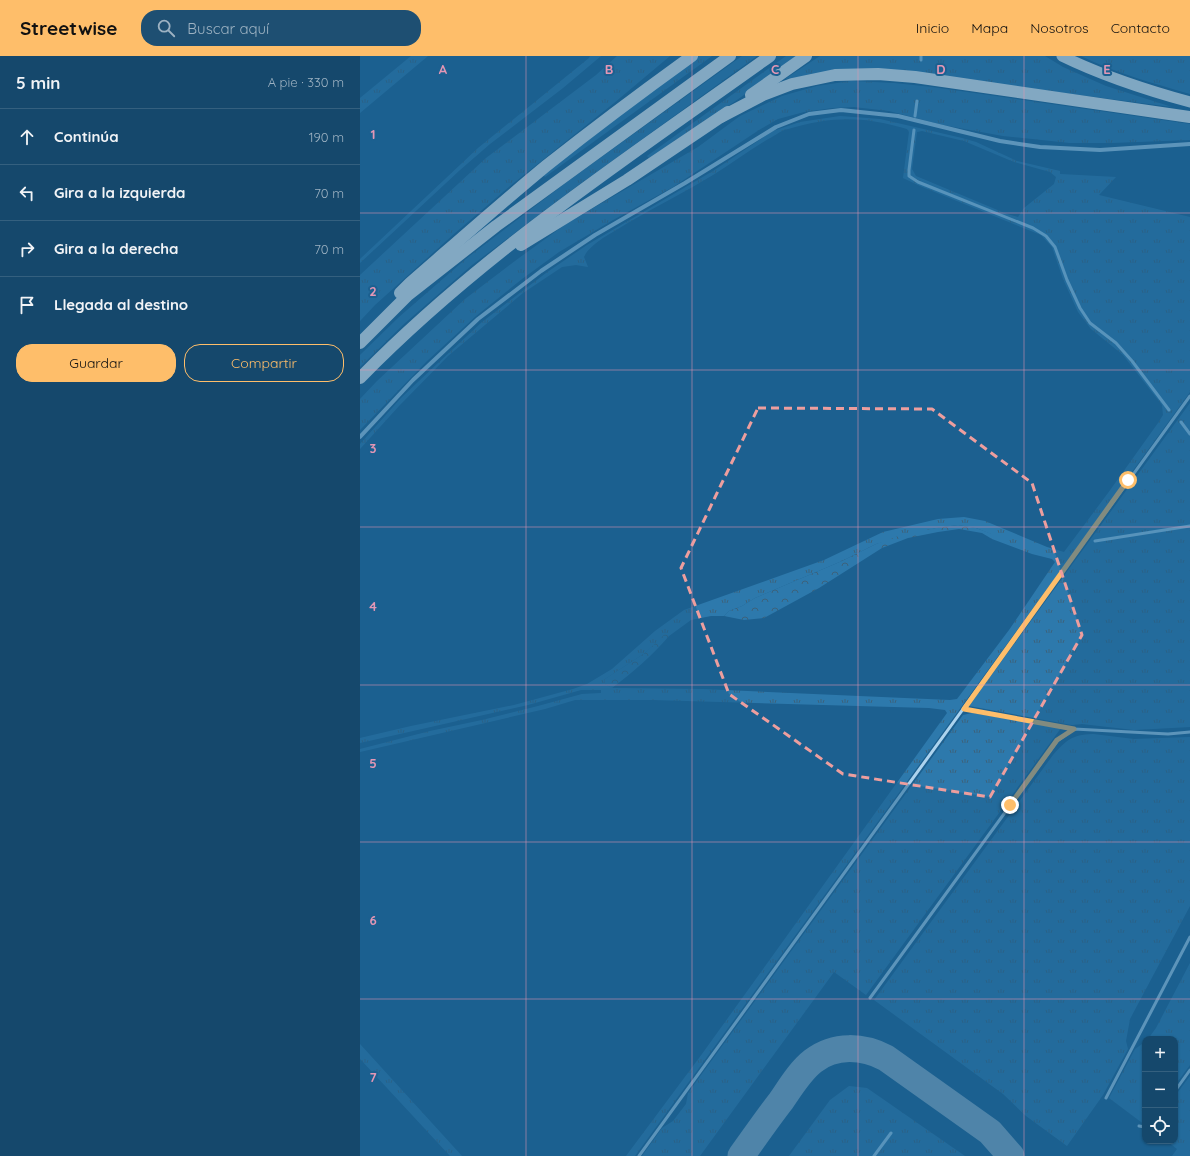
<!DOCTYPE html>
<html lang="es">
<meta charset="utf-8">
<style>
body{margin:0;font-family:Quicksand,sans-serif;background:#1e4f72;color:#f1f3f6}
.controls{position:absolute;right:12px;bottom:12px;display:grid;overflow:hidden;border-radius:8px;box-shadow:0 1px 3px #0004}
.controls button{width:36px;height:36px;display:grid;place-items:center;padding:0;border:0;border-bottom:1px solid #34607f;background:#15486c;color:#f1f3f6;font:20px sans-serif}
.stop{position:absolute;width:12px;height:12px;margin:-9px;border:3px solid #febe6a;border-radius:50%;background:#fff}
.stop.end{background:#febe6a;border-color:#fff;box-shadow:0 1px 4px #0008}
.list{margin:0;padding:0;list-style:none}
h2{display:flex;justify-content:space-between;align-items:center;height:52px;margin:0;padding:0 16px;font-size:17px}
h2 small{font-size:13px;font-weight:400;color:#9db2c2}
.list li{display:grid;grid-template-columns:26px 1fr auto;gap:12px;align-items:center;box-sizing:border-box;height:56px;padding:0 16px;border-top:1px solid #34607f}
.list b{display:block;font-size:15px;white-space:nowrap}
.list em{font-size:13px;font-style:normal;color:#9db2c2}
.actions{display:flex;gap:8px;padding:12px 16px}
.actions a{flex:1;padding:9px 0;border:1px solid #febe6a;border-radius:16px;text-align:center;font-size:14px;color:#febe6a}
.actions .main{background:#febe6a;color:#111}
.icon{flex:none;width:22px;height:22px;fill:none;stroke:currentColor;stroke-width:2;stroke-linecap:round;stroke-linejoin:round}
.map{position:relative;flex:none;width:830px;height:1100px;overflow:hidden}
header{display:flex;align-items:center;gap:24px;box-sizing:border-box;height:56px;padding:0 20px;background:#febe6a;color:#111}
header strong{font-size:19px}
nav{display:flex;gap:22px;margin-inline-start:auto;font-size:14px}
.search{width:280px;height:36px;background:#1e4f72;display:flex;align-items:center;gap:10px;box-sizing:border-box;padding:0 14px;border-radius:16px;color:#9db2c2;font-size:15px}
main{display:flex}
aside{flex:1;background:#15486c}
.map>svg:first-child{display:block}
</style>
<header>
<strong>Streetwise</strong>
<div class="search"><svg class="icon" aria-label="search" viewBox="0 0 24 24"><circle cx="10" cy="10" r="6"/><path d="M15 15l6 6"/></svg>Buscar aquí</div>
<nav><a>Inicio</a><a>Mapa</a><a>Nosotros</a><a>Contacto</a></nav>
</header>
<main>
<aside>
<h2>5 min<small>A pie · 330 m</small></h2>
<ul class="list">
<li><svg class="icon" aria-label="ahead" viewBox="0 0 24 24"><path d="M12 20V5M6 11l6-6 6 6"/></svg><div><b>Continúa</b></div><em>190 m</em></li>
<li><svg class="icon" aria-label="left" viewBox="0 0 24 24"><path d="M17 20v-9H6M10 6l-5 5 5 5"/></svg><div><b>Gira a la izquierda</b></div><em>70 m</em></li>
<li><svg class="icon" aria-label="right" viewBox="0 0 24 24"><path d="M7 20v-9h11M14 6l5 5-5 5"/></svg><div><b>Gira a la derecha</b></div><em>70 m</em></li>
<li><svg class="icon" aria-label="arrive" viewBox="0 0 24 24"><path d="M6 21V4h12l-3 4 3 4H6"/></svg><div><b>Llegada al destino</b></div></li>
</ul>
<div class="actions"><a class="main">Guardar</a><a>Compartir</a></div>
</aside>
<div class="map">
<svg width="830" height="1100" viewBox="0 0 830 1100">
<defs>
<pattern id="grass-tufts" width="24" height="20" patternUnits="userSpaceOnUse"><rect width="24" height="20" fill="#2d79ac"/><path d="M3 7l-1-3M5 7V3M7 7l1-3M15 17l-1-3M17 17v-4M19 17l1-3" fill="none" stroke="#3c627c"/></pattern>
<pattern id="forest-crowns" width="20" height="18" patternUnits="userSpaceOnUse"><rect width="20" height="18" fill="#2d79ac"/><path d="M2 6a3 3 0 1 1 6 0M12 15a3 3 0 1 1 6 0" fill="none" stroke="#3c627c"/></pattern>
</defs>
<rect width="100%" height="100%" fill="#1c6090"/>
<!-- grass -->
<g fill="url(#grass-tufts)" fill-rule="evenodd">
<path d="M51 0H68L0 57V42Z"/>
<path d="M230 0H241L203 32 130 88 100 114 0 207V203L118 92 229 2Z"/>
<path d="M257 0H310L254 47 150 130 95 177 15 249 0 265V219L126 102 236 19Z"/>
<path d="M338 0H352L185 121 183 118 272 49Z"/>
<path d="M382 0H397L213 133 112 209 45 267 0 311V299L39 261 107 202 207 126Z"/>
<path d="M426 0H439L374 46 289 102 287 100Z"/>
<path d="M460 0H685L703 11 746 30 812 51 549 17 477 15 425 23Z"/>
<path d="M721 0H830V38C793 27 755 17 721 0Z"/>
<path d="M491 25 534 27 572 31 830 68V84L751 87H710L643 80 583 69 529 55 494 51 472 52 444 56 418 63 399 74 313 131 253 164 199 196 162 223 116 260 67 305 0 374V343L17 325 105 243 159 202 206 168 338 91 380 60 422 40 457 30Z"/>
<path d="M480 60 520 63 602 82 616 86 657 105 700 115V118L756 121 739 139 830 161V336L275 1100H266L342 998 587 657 585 654 569 652 293 644H215L185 653 0 696V693L70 675 122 664 178 650 222 638 241 637V634H221L168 649 0 687V682L51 670 154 649 213 633 227 628 252 613 295 575 324 554 464 504 523 476 578 463 604 461 625 465 687 491 704 496 748 437 798 367 803 359 802 349 763 299 731 273 718 256 703 223 692 191 681 179 560 130 543 122 549 76 547 73C503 60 472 60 428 73 422 74 417 78 412 81 391 92 373 107 353 119 325 136 295 151 266 168 254 176 230 187 224 201L228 211 216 209 202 211 163 237 88 300 39 350 0 393V388L41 342 78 307 122 266 186 217 227 189 353 115 413 75 440 66ZM562 75 604 85 654 106 690 116 696 121 694 128 664 152 658 161 647 158 556 120 552 113 557 76ZM598 469 616 472 631 478 632 483 672 498 692 503 695 506 649 574 597 643 590 644 343 633 252 632 245 628V623L285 597 305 579 309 580 331 564 351 560H364L369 555 382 550 395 542 482 505 516 488 576 472Z"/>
<path d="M830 347V671L774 674 722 668 712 669 609 650Z"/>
<path d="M612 657 701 672 506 939 474 916 340 1100H282L302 1072 313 1065 326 1048 328 1037 603 659Z"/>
<path d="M733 678 774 683 830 681V850L770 963 766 985 768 993 743 1039 707 1090 666 1060 643 1038 514 944 693 699C707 684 711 679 733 678Z"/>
<path d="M830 907V1009L815 1029V983H788L796 972Z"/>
<path d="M785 986V1069L749 1042 775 993Z"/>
<path d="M0 988 102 1100H90L2 1005 0 1003Z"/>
<path d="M830 1020V1100H812L817 1093 807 1085H815V1040Z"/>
<path d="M489 1030 507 1032 605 1100H429L470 1044Z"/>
</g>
<!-- forest -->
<g fill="url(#forest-crowns)">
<path d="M598 469 616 472 632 478V483L622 477 599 473 578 476 548 482 522 492 459 532 404 562 384 564 364 560 369 555 382 550 395 542 482 505 516 488 544 478 576 472Z"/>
<path d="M305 578 309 580C292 600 273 616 252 632L245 628V623L285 597Z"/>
</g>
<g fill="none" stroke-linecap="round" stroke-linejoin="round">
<!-- stream -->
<g stroke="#9fd0f0" stroke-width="3">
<path d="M561 4V0"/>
<path d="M555 60 557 45"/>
<path d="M554 74 549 114V120L558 126 673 172 686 180 695 191 707 224 720 252 730 267 756 287 772 305 809 354"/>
<path d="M821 366 830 378"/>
<path d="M735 485 830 470"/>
<path d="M514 1100 531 1077"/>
</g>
<!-- taxiway -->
<path stroke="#8eb0c8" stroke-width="27" d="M381 1100C394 1082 407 1063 421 1045 430 1032 440 1015 453 1005 475 988 503 990 526 1002L630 1076 651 1100"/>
<!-- service -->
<g stroke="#acd3ee" stroke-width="3">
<path d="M604 653 714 673"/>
<path d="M510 942 697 685 714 673 808 678 830 676"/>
<path d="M815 1035 830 1014"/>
<path d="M746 1042 830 881"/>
<path d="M779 1070 785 1071"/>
<path d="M279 1100 830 340"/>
</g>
<!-- minor -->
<path stroke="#acd3ee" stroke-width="4" d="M0 381 53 324 118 263 181 215 235 179 325 127 416 71 449 58 481 54 538 60 640 85 680 91 740 94 830 88"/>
<!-- trunk -->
<path stroke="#f9fcff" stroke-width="11" d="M702 0C743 20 786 34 830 46"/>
<!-- motorway -->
<g stroke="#fff" stroke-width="12">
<path d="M391 39 446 0"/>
<path d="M361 61 403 39 432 28 475 19 518 18 555 21 830 61"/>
<path d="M161 189 267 124 368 56"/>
<path d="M40 237 50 227C95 188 140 148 186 110 234 72 282 36 332 0"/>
<path d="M0 287 48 239 136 170 370 0"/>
<path d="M0 322C122 197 269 101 410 0"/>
</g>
</g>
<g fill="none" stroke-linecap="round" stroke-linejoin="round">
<!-- route -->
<path stroke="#febe6a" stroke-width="5" d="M650 749 697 684 714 673 604 653 768 424"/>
</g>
<!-- marked area -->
<path d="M0 0H830V1100H0ZM398 352 572 353 672 427 722 579 630 741 483 718 369 638 321 512Z" fill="#1c6090" fill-opacity=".55" fill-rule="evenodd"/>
<path fill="none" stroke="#ed9e9e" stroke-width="3" stroke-dasharray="8 5" stroke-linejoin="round" d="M398 352 572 353 672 427 722 579 630 741 483 718 369 638 321 512Z"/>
<!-- grid -->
<path fill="none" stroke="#e497b5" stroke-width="1" stroke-opacity="0.55" d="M166 0V1100M332 0V1100M498 0V1100M664 0V1100M0 157H830M0 314H830M0 471H830M0 629H830M0 786H830M0 943H830"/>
<g font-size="13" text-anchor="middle" font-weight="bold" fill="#e497b5" stroke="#1c6090" stroke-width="4" stroke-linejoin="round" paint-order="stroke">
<text x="83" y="18">A</text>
<text x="249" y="18">B</text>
<text x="415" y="18">C</text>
<text x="581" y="18">D</text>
<text x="747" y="18">E</text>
<text x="13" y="83">1</text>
<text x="13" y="240">2</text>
<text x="13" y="397">3</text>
<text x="13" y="555">4</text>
<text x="13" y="712">5</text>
<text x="13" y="869">6</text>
<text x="13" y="1026">7</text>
</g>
</svg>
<div class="controls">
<button>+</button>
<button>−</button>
<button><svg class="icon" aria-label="locate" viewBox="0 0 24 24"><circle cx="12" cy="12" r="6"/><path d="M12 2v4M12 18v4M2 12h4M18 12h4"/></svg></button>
</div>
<div class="stop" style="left:768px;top:424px"></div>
<div class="stop end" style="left:650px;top:749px"></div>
</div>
</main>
